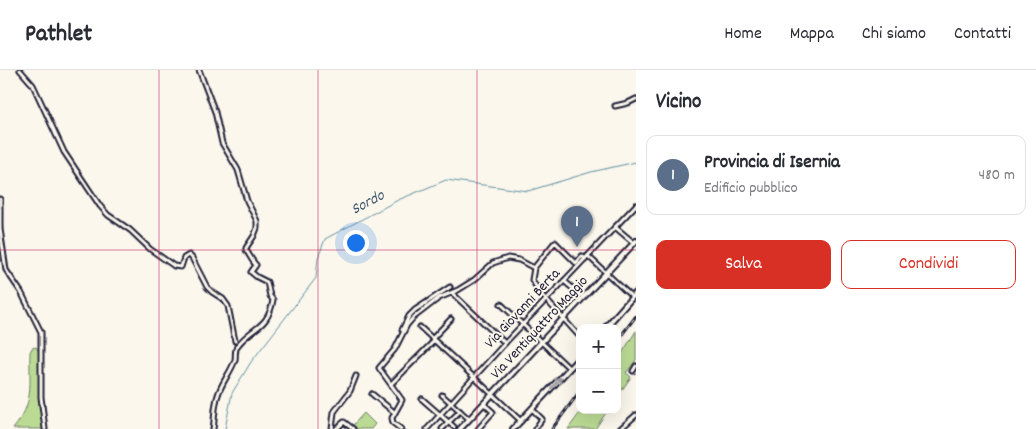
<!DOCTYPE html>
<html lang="it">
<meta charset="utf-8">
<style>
body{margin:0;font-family:Dekko,sans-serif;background:#f2f2f3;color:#2b2b33}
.controls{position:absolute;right:15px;bottom:15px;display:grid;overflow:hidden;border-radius:10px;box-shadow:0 5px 20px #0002}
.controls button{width:45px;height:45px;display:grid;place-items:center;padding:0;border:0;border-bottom:1px solid #e1e1e2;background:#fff;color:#2b2b33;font:25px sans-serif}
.you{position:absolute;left:355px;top:172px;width:18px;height:18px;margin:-12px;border:4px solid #fff;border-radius:50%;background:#1a73e8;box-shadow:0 0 0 8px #1a73e833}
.badge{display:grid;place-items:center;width:32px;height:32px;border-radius:50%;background:#d93025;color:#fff;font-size:16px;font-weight:700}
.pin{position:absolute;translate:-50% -41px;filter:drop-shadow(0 1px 2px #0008)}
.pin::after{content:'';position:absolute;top:26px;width:18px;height:15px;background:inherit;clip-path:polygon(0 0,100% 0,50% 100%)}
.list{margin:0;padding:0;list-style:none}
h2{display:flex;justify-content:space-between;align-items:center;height:65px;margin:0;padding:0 20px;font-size:21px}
h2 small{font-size:16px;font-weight:400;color:#7c7c81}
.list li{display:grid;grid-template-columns:32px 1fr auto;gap:15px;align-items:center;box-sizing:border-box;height:80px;margin:0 10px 10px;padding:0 10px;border:1px solid #e1e1e2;border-radius:10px}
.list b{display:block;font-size:19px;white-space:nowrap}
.list p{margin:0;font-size:16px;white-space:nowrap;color:#7c7c81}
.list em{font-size:16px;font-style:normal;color:#7c7c81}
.actions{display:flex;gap:10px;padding:15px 20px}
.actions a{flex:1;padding:11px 0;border:1px solid #d93025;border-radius:10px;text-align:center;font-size:18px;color:#d93025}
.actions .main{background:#d93025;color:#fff}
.map{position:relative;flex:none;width:636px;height:359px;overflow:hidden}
header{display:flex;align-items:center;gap:30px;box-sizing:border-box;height:70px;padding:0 25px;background:#fff;border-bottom:1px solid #e1e1e2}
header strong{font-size:24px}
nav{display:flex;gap:28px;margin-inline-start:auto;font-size:18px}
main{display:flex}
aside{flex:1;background:#fff}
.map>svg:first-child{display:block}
</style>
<header>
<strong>Pathlet</strong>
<nav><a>Home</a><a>Mappa</a><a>Chi siamo</a><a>Contatti</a></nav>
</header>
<main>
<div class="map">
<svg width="636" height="359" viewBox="0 0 636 359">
<rect width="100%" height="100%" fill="#fbf7ec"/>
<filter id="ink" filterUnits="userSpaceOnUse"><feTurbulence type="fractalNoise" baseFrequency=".02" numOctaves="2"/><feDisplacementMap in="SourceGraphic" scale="10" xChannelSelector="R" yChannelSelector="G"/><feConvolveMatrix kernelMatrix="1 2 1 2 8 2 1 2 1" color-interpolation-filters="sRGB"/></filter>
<g filter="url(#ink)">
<!-- green -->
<g fill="#bbdb94" stroke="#6e7e68">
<path d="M636 261V290L626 303 631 307 617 327V291Z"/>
<path d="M36 277 40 284V330L43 359H13C35 333 29 314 30 282L32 278Z"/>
<path d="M582 340H608L595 359H568Z"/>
<path d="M364 343 375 354 371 359H358L353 355Z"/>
</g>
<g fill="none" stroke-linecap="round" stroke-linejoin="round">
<!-- stream -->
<path stroke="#6190a3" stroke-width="1" d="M225 359 232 323 251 292 316 208 318 188 325 169 398 130 446 110 528 121 591 102 636 92"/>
<!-- street casing -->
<g stroke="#22223b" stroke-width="7">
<g id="street">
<path d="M20 0 33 15 64 82 100 136 108 145 130 160 150 179 174 196 181 197 184 188 189 185 192 188 207 217 212 222 223 229 228 236 235 271"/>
<path d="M199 0 215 42 222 73 238 100 247 131 257 151V158L254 166 246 178V180C250 186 252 191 256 195L251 202 257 207 267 212 270 226 273 230C268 259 253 256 238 275 234 280 236 284 235 290 231 302 222 312 218 325 214 336 215 347 213 359"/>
<path d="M615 36 628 33 636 29"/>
<path d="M0 129V158"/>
<path d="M615 157 634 173"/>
<path d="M0 159 6 200 21 222 41 262V327L45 359"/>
<path d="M588 186 632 227"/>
<path d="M564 211 583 227"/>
<path d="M452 223 505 273"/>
<path d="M501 234 569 298"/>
<path d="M420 257 521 351"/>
<path d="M402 260 409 246 415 240 450 217"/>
<path d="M580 267 541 224 532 210 534 198 555 172 576 193 582 186 585 189"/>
<path d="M432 269 451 249"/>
<path d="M633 301 636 296"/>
<path d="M392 313 434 271"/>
<path d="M372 324 394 342"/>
<path d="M442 325 469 349"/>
<path d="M422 329 454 357"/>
<path d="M532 339 542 349 535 359"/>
<path d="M332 359 334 342 350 321 356 306"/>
<path d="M336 359 344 352 353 359"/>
<path d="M401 359 393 353 392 348 402 330 379 298 395 279 407 255 413 248 439 228 458 220 474 210 493 193 508 188 519 190 534 198"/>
<path d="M427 359 507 271 636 135"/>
<path d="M442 359 460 341"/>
<path d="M478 359 493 342 484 334"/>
<path d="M620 359 636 345"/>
</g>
</g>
<!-- secondary casing -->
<g stroke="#22223b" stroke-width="8">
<g id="secondary">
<path d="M605 258 636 223"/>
<path d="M460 359 636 171"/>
<path d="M513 359 580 287"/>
</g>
</g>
<!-- street -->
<use href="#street" stroke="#fbf7ec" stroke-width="3"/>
<!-- secondary -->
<use href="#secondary" stroke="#fbf7ec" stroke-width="4"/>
<!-- rail casing -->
<g stroke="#22223b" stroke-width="3">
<g id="rail">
<path d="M617 271 636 246"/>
<path d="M552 359 580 321"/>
</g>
</g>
<!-- rail -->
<use href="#rail" stroke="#fbf7ec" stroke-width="1" stroke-dasharray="4" stroke-linecap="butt"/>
</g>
<!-- one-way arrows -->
<defs><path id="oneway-shaft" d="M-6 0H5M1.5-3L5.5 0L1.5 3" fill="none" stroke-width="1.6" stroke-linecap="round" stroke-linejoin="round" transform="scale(1.25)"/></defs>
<use stroke="#99979c" href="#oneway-shaft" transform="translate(556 313) rotate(-47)"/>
</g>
<!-- grid -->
<path fill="none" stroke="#c2185b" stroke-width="1" stroke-opacity="0.55" d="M159 0V359M318 0V359M477 0V359M0 180H636"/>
<g text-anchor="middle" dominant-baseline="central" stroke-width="4" stroke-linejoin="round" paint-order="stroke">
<!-- street labels -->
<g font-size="15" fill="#22223b" stroke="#fbf7ec">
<text transform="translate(523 239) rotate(-47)">Via Giovanni Berta</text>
<text transform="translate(540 258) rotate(-47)">Via Ventiquattro Maggio</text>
</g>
<!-- water labels -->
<g font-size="16" font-style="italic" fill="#42596f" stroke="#fbf7ec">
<text transform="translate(368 133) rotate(-28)">Sordo</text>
</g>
</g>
</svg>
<div class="controls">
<button>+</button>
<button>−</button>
</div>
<div class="you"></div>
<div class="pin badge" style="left:577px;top:177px;background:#5c6f8a">1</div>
</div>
<aside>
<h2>Vicino<small></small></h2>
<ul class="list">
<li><span class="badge" style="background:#5c6f8a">1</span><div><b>Provincia di Isernia</b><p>Edificio pubblico</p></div><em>480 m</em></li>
</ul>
<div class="actions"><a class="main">Salva</a><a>Condividi</a></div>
</aside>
</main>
